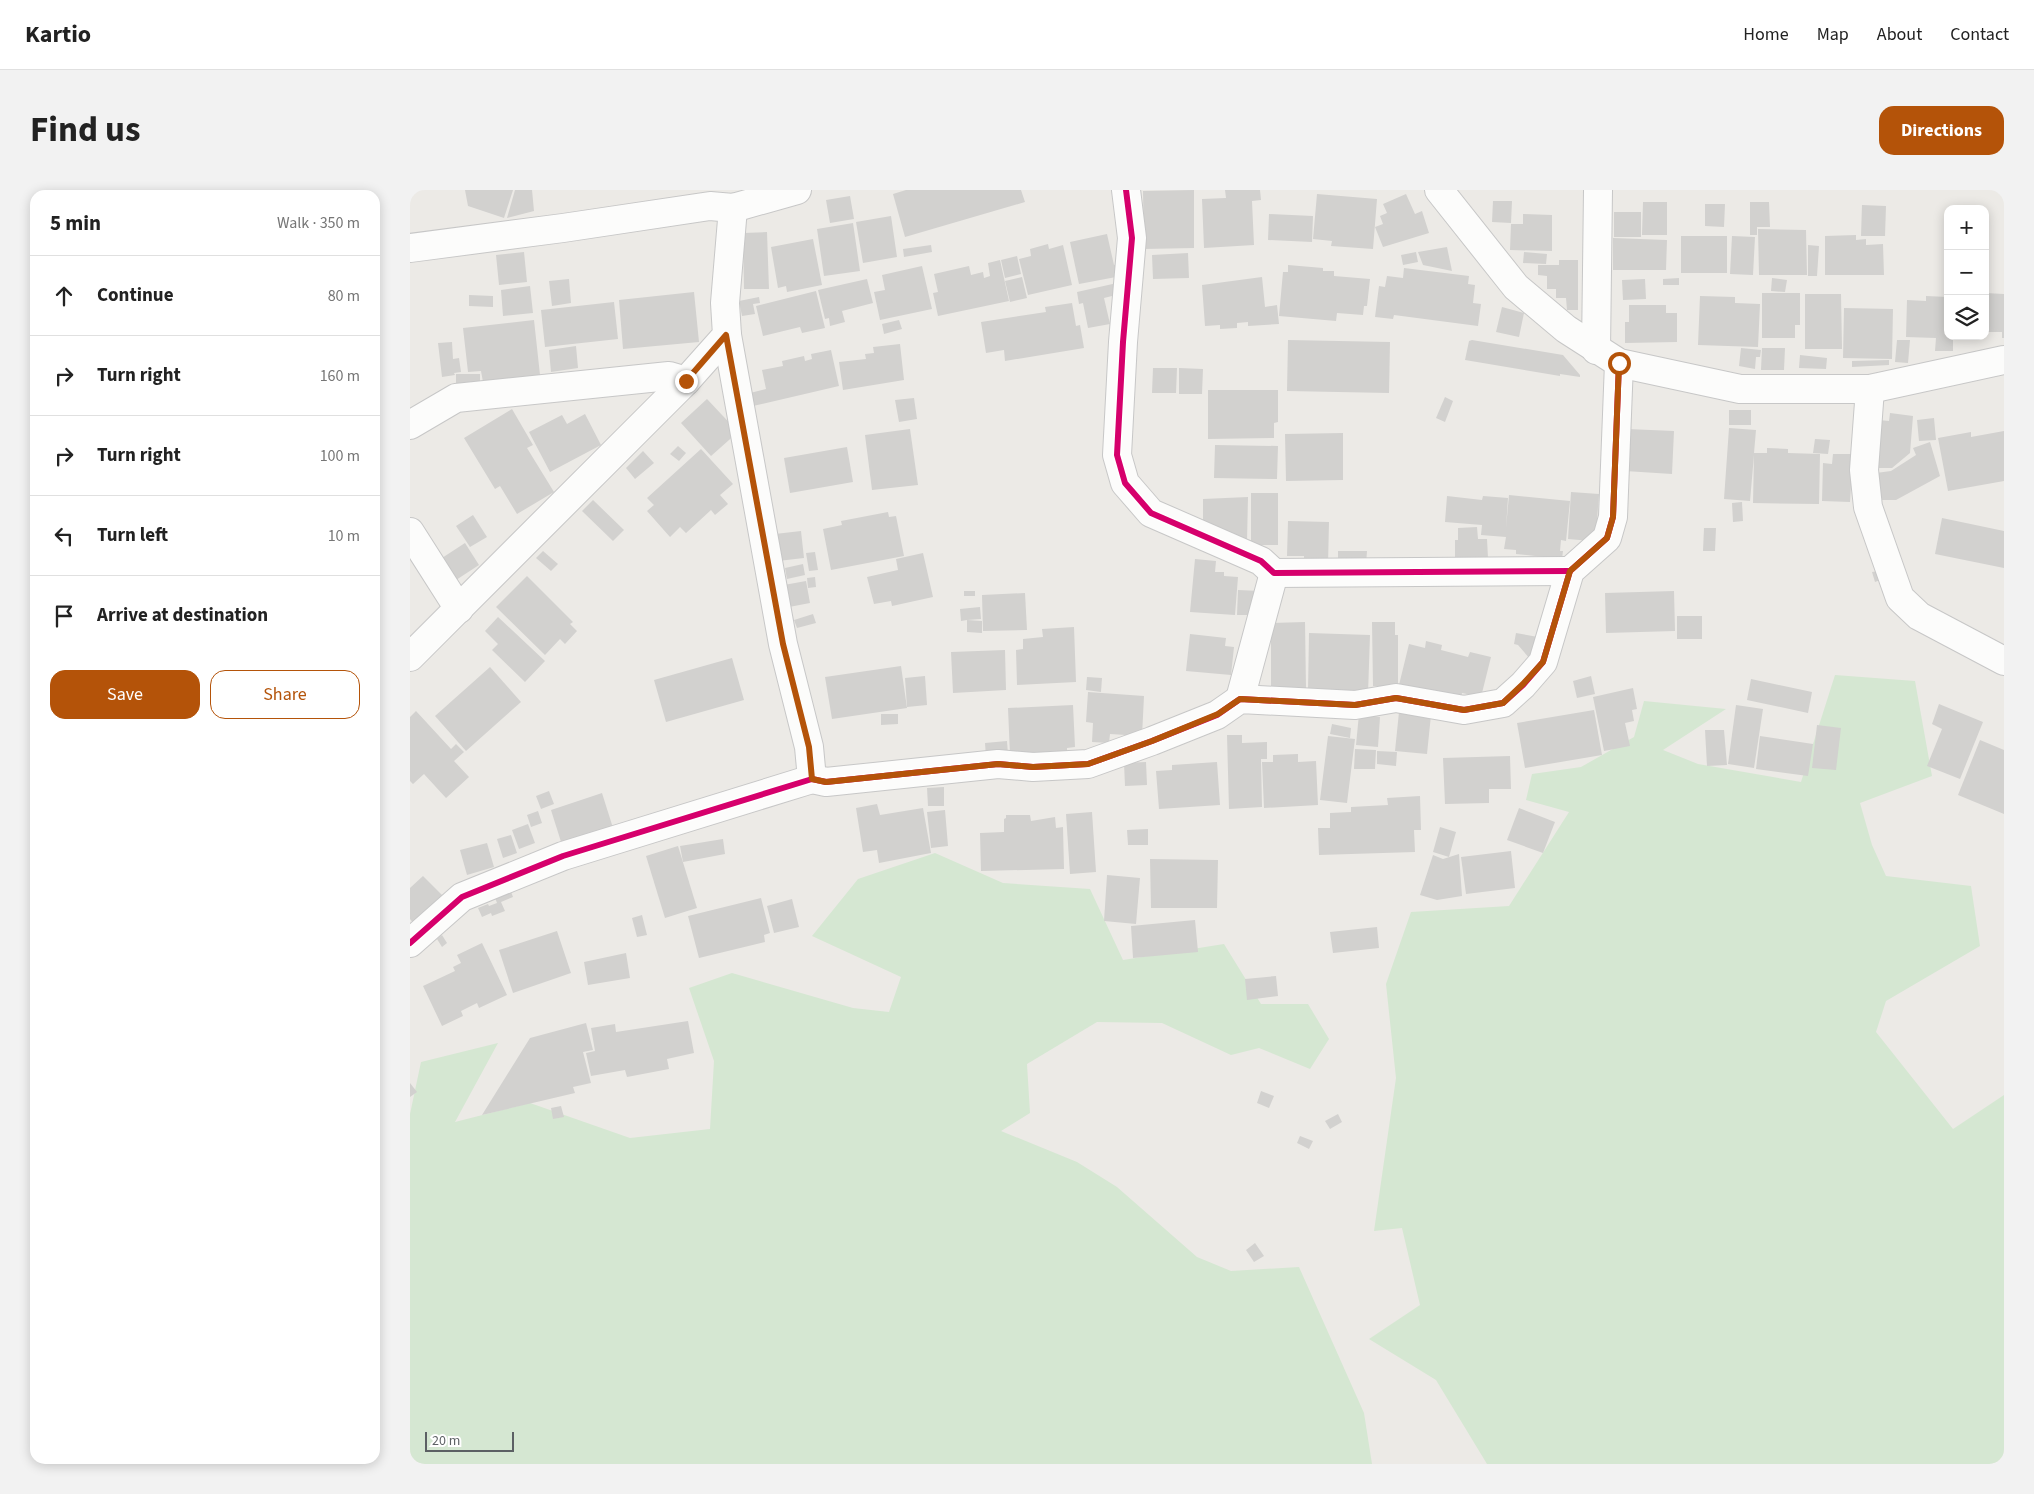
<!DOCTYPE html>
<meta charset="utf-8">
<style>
body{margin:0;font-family:"Source Sans 3",sans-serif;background:#f2f2f2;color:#222}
.controls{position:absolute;right:15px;top:15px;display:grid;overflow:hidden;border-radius:10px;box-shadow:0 2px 12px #0003}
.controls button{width:45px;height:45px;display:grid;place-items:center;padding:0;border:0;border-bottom:1px solid #e0e0e0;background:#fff;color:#222;font:25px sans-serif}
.scale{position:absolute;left:15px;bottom:12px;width:89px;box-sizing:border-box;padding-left:5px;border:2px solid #5c6064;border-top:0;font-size:14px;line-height:18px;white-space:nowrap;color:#5c6064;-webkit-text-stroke:4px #fff;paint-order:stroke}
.stop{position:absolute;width:15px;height:15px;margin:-11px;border:4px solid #b45309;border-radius:50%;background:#fff}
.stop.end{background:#b45309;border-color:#fff;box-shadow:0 1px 5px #0008}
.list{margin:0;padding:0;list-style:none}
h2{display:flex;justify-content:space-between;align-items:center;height:65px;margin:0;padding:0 20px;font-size:21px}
h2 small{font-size:16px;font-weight:400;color:#767676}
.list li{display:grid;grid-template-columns:32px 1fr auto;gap:15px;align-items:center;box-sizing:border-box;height:80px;padding:0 20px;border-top:1px solid #e0e0e0}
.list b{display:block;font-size:19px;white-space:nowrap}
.list em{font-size:16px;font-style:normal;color:#767676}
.actions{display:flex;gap:10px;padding:15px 20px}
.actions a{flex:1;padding:11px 0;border:1px solid #b45309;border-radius:15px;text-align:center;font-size:18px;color:#b45309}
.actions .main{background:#b45309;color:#fff}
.icon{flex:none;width:28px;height:28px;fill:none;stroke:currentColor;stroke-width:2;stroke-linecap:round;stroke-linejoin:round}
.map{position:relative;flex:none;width:1594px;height:1274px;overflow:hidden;border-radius:15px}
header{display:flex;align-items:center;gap:30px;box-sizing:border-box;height:70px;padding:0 25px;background:#fff;border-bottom:1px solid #e0e0e0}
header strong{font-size:24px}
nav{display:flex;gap:28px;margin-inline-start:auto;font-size:18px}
.intro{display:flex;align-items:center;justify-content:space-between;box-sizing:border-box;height:120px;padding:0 30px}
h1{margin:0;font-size:35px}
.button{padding:12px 22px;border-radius:15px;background:#b45309;color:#fff;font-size:18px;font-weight:700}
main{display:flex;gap:30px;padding:0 30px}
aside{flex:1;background:#fff;border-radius:15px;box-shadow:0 2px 12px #0003}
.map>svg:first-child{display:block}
</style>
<header>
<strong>Kartio</strong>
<nav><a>Home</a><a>Map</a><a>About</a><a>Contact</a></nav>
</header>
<div class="intro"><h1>Find us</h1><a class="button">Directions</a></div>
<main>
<aside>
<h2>5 min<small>Walk · 350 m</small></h2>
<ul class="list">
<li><svg class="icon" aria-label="ahead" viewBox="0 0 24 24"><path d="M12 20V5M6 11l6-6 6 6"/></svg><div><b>Continue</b></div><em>80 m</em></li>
<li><svg class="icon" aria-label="right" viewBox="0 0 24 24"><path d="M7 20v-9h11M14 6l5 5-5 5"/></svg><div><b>Turn right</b></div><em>160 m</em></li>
<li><svg class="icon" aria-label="right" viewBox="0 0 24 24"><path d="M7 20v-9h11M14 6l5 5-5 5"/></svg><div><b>Turn right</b></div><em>100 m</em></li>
<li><svg class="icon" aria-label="left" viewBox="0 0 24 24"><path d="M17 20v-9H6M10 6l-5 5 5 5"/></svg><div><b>Turn left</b></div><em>10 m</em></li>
<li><svg class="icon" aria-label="arrive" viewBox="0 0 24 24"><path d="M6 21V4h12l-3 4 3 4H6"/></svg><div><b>Arrive at destination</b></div></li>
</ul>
<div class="actions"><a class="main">Save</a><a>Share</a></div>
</aside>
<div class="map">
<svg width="1594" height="1274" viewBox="0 0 1594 1274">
<rect width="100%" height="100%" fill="#eceae6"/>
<!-- green -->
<g fill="#d5e7d2">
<path d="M1425 485 1505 491 1522 586 1450 613 1462 655 1476 686 1561 696 1570 756 1476 811 1466 842 1543 939 1594 905V1274H1077L1026 1190 959 1149 1010 1115 992 1038 964 1041 986 888 976 794 1001 722 1099 716 1159 622 1116 610 1122 584 1171 577 1224 547 1234 511 1316 519 1253 560 1288 574 1391 592Z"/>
<path d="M525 663 593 693 680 699 713 770 814 754 851 814H898L919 849 900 879 849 858 821 865 752 833 687 832 617 874 620 923 591 941 667 972 707 997 787 1067 821 1081 889 1077 954 1223 962 1274H0V924L11 872 88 853 45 932 120 913 220 948 300 939 304 871 279 798 322 783 443 818 479 822 491 787 402 746 448 689Z"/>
</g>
<!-- building -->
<g fill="#d2d1cf">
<path d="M55 0H103L94 28 58 16Z"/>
<path d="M105 0H122L124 21 97 28Z"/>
<path d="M496 0H611L615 12 495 47 483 4Z"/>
<path d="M784 0V58L734 59 733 1Z"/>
<path d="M815 0H850L851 10 842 11 844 55 794 58 792 9 816 8Z"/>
<path d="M907 4 967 9 963 59 921 56 922 51 903 49Z"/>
<path d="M996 4 1005 24 1012 21 1019 43 973 57 965 37 973 34 970 26 977 23 973 14Z"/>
<path d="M440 6 444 29 420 33 416 10Z"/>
<path d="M1083 11H1102L1101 33 1082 32Z"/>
<path d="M1233 12H1257V45H1232Z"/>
<path d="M1340 12H1359L1360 37H1347V45H1340Z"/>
<path d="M1295 14H1315L1314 37 1295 36Z"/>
<path d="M1452 15 1476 16 1475 46H1451Z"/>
<rect x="1204" y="22" width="27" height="25"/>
<path d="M859 24 903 26 902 52 858 50Z"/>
<path d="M1113 24 1142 25V61L1100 60 1101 34H1113Z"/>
<path d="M481 26 487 67 453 73 446 32Z"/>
<path d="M443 33 450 81 414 86 407 39Z"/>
<path d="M1348 39 1396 40 1397 85H1349Z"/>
<path d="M357 42 359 99H334L333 43Z"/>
<path d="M697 44 704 75 712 73 706 87 669 94 660 52Z"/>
<path d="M1446 45V50L1456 49V55L1473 54 1474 85H1415V46Z"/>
<rect x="1271" y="46" width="46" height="37"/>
<path d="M1322 46 1345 47 1343 85 1320 84Z"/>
<path d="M1203 48 1257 50 1256 80H1203Z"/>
<path d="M403 49 412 95 377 102 376 96 368 98 361 57Z"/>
<path d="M638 54 639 59 653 55 662 95 618 105 609 69 621 66 620 59Z"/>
<path d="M521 55 522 62 494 67 493 59Z"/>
<path d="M1398 55 1409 56 1407 86H1398Z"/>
<path d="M1037 57 1042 81 1013 75 1008 62Z"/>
<path d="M114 62 117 92 89 95 86 65Z"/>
<path d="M1006 62 1008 72 993 75 991 65Z"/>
<path d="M1114 62 1137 64 1136 74 1113 73Z"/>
<path d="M778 63 779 88 743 89 742 65Z"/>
<path d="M607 66 611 84 595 88 591 70Z"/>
<path d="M590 70 599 111 528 126 523 103 528 102 524 84 559 76 561 85 573 82 574 88 580 86 578 73Z"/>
<path d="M1149 70H1168V120H1157L1156 108H1146V99H1137V86L1128 85V75H1149Z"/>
<path d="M878 75 913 78V81H924V86L960 89 957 116H954L953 125 927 123 926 131 869 126 873 82H878Z"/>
<path d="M512 76 522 119 470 130 464 102 475 100 472 85Z"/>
<path d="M994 78 1059 86 1058 94 1065 95 1063 113 1071 114 1068 136 984 125 983 129 965 127 969 96 975 97 977 86 993 88Z"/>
<path d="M612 87 617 108 600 112 595 91Z"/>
<path d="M852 87 855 117 867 115 869 134 838 136V132L827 133V138L810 139V135L795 136 792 95Z"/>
<path d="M1269 88V95H1253V89Z"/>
<path d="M1362 88 1377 90 1375 102 1361 101Z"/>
<path d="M159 89 161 113 142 116 139 91Z"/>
<path d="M457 89 463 113 432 121 435 132 420 136 419 128 415 129 408 100Z"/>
<path d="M1235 89 1236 109 1213 110 1212 90Z"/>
<path d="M707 93 710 104 694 108 700 134 678 138 673 113 669 114 667 102Z"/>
<path d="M120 96 123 123 93 126 91 100Z"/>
<path d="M406 101 415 138 392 143 390 137 353 146 346 116Z"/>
<path d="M284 102 289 152 213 159 209 110Z"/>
<path d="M1352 103H1390V135H1385V148H1352Z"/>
<path d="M1575 103 1594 104V148H1592V142H1575Z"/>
<path d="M1395 104H1431L1432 159H1395Z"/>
<path d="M59 105 83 106V117L59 116Z"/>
<path d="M1290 106 1325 107V113L1350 114 1348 157 1288 155Z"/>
<path d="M1516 106 1538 107V146H1543V161H1525L1526 148 1496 147 1497 110 1516 111Z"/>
<path d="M349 107 350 113 343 114 345 124 332 126 329 111Z"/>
<path d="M204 112 208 149 135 157 131 120Z"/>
<path d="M662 113 666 136 670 135 674 158 595 171 594 160 576 163 571 132 636 122 635 117Z"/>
<path d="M1219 115H1256V123H1267V152L1215 153V132H1219Z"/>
<path d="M1092 117 1114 123 1109 147 1086 142Z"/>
<path d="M1434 118 1483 119 1482 169 1433 168Z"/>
<path d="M124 130 130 185 73 192 71 181 58 182 53 138Z"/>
<path d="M489 130 492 139 474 144 472 134Z"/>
<path d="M878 150 980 152 979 203 877 201Z"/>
<path d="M1062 150 1153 165 1170 185V187L1150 184V186L1055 170 1059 151Z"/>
<path d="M1487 150H1500L1498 173 1485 172Z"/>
<path d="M42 152 43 169 49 168 51 182 44 183 45 185 32 187 28 153Z"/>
<path d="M490 154 494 190 433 200 429 172 456 169 455 164 464 163 463 157Z"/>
<path d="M166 156 168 178 141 182 139 160Z"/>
<path d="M1331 158 1351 160 1350 167H1346L1345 179 1329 176Z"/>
<path d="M1352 158H1375L1374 180H1351Z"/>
<path d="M421 160 429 196 343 216 340 203 356 199 352 180 373 176 372 171 394 166 395 171 402 169 401 164Z"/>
<path d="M1390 165 1417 168 1416 179 1389 178Z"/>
<path d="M1479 170V175L1442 177V171Z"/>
<path d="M743 178H767L766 203H742Z"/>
<path d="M769 178 793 179 792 204H769Z"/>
<path d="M46 184H70V194L46 195Z"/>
<path d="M798 200H868V232L864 233V248L798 249Z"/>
<path d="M1035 207 1043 211 1035 232 1026 228Z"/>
<path d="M504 208 507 229 489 232 485 210Z"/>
<path d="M297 209 328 242 301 266 271 233Z"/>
<path d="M102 219 123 255 117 258 144 302 107 324 90 296 85 299 54 248Z"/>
<rect x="1319" y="220" width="22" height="15"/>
<path d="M1480 223 1503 226 1500 263 1482 278H1467L1469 230 1479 231Z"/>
<path d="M175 224 191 255 140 282 119 242 152 225 157 234Z"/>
<path d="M1524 228 1526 250 1509 251 1507 230Z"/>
<path d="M1319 238 1346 240 1344 263H1357V258L1378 259V263L1410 264 1409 314 1343 313 1344 265 1340 311 1314 309Z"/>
<path d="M500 239 508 295 462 300 455 245Z"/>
<path d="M1217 239 1264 241 1262 284 1215 281Z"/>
<path d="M1594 241V291L1538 301 1528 248 1561 242V247Z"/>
<path d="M933 243V290L876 291 875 244Z"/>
<path d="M1405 249 1420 250 1418 264 1403 263Z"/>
<path d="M1520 252 1530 286 1486 310H1471L1466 283 1481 281 1506 265 1503 258Z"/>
<path d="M805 255 868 256 867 289 804 288Z"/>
<path d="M268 256 276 263 269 271 260 264Z"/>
<path d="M437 257 443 292 380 303 374 268Z"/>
<path d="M291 259 323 294 310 305 318 314 305 325 301 320 276 343 270 337 260 347 237 321 244 315 237 308Z"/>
<path d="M233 261 244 273 225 289 216 278Z"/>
<path d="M1423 264H1443L1440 312 1412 311 1413 273 1422 274Z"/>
<path d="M1161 302 1189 304 1186 344 1181 351 1158 349Z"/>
<rect x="841" y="303" width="27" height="52"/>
<path d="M1099 305 1160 311 1156 351 1151 350 1150 361H1153L1152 369 1106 364V360L1094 359 1096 347 1071 345 1072 335 1035 332 1037 306 1072 310 1073 306 1098 308 1096 338Z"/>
<path d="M838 307 837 352 793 334V309Z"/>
<path d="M183 310 214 340 203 351 172 321Z"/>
<path d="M1332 312 1333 331 1323 332 1322 313Z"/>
<path d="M478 322 479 327 486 326 494 366 421 380 413 339 432 335 431 331Z"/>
<path d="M63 325 77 347 60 357 46 336Z"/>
<path d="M1532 328 1594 341V378L1525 364Z"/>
<path d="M878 331 919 332 918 375 894 374V366H877Z"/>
<path d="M1067 337 1068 349H1077L1078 368H1045V350H1048V338Z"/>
<path d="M1294 338H1306L1305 361H1293Z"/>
<path d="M391 341 394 368 368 371 365 344Z"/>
<path d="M55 353 69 375 46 390 32 368Z"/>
<path d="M133 361 148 374 141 381 126 368Z"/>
<path d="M928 361H957L956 375H928Z"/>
<path d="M405 362 408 380 399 381 396 363Z"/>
<path d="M513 363 523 407 482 416 481 411 464 414 457 387 488 380 486 369Z"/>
<path d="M785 369 806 371 805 382H814V386L828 387 825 425 780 422Z"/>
<path d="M393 374 395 385 377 389 375 378Z"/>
<path d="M1468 381 1470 390 1465 392 1462 382Z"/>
<path d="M117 386 163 432 160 434 167 441 155 454 150 449 135 465 86 417Z"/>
<path d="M405 387 406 397 398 398 397 388Z"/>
<path d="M396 391 400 413 379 417 374 395Z"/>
<path d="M828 400 850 401 846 425H827Z"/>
<rect x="554" y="401" width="11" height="5"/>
<path d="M1264 401 1265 441 1196 443 1195 403Z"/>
<path d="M615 403 617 440 573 441 572 405Z"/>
<path d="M570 417 571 429 557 430 572 431V443L557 442V430L551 431 550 419Z"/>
<path d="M403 424 406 433 387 438 384 430Z"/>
<rect x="1267" y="426" width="25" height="23"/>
<path d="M88 427 135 471 115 492 82 460 88 454 75 441Z"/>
<path d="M895 432 896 499H861V433Z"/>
<path d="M962 432H985V445H988V496H963Z"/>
<path d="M664 437 666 492 607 495 606 460 613 459V449L633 447 632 439Z"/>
<path d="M899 443 960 445 958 504 898 501Z"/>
<path d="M1106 443 1128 447 1120 469 1108 455 1104 454Z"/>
<path d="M780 444 816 448 815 456 824 457 821 485 776 481Z"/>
<path d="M1016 451 1032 455 1031 460 1058 467 1060 462 1081 467 1071 507 1052 503 1051 509 989 495 999 454 1015 458Z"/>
<path d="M595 460 596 500 543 503 541 462Z"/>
<path d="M322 468 334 510 256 532 244 490Z"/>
<path d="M491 476 497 518 422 529 415 487Z"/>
<path d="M80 477 111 512 56 561 25 526Z"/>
<path d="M515 486 517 515 497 517 495 488Z"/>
<path d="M1181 486 1185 504 1167 508 1163 491Z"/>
<path d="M677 487 692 488 691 502 676 500Z"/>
<path d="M1341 489 1402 502 1398 523 1337 510Z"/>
<path d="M1223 498 1227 519 1222 520 1224 531 1215 533 1220 556 1194 561 1183 507Z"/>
<path d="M678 502 734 506 732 546 700 544 699 553 682 552 683 533 676 532Z"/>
<path d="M1529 514 1573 532 1550 589 1517 576 1532 539 1522 534Z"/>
<path d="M663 515 665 557 657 558V562L600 565 598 518Z"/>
<path d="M1326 515 1353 519 1344 578 1318 574Z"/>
<path d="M1184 520 1192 565 1115 578 1107 533Z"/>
<path d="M6 521 41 559 46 554 54 562 44 571 59 587 36 608 14 584 3 594 0 591V527Z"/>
<path d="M989 522 1021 525 1017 564 985 561Z"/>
<path d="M471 524H488V534L471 535Z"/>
<path d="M949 524 970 527 968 557 946 555Z"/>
<path d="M922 534 941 538 940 548 920 544Z"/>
<path d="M1407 535 1431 538 1426 580 1402 578Z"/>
<path d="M1295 540H1314L1317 575 1297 576Z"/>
<path d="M817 545H832V553L857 552V569H851L852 617 819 619Z"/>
<path d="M918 546 945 549 937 613 910 610Z"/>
<path d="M1350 546 1403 554 1398 586 1346 579Z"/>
<path d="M1570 550 1594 560V624L1548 605Z"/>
<path d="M597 551 598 565 576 567 575 553Z"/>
<path d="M945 559 966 560 965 579H944Z"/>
<path d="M967 561 987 562 986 576 967 574Z"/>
<path d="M888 564V572L906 571 908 615 854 618 852 572H863V565Z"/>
<path d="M1100 566 1101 599H1079V613L1035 614 1033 568Z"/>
<path d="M736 572 737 595 715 596 714 573Z"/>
<path d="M807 572 810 615 749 619 746 581 762 580V575Z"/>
<path d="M534 597V616H518L517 598Z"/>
<path d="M139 601 144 614 131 619 126 606Z"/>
<path d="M192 603 203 638 152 655 141 620Z"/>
<path d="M1010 606 1011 640H1004L1005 662 909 665 908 638H920V623L941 622V617L978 615 977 608Z"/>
<path d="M467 614 470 625 513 618 521 663 469 673 467 660 453 662 446 618Z"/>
<path d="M1109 618 1145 632 1133 663 1097 650Z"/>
<path d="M535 620 538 656 521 658 517 622Z"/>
<path d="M128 621 132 633 121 637 117 625Z"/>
<path d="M682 622 686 682 660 684 656 624Z"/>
<path d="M596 625H620L621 631 645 627 646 638 653 637 654 679 571 681 570 643 594 642V629L596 628Z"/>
<path d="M118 634 125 653 109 659 102 640Z"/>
<path d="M1030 637 1046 642 1039 667 1023 662Z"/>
<path d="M738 639V655H718L717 640Z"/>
<path d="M101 645 107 663 93 668 87 649Z"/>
<path d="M313 649 315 664 273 672 270 656Z"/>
<path d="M77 653 84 677 57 685 50 660Z"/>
<path d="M268 656 287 718 255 728 236 666Z"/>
<path d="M1101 661 1105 698 1056 704 1051 667Z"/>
<path d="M1049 664 1052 706 1027 710 1010 705 1023 665 1033 669Z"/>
<path d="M740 669 808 670 807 718H741Z"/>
<path d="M697 685 730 688 726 734 694 731Z"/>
<path d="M13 686 33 706 4 734 0 729V698Z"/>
<path d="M100 699 103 707 91 712 95 721 82 726 81 723 72 727 68 718 78 714 79 716 87 713 84 705Z"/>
<path d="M351 708 360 743 354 745 355 752 289 768 278 726Z"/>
<path d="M382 709 389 737 364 743 357 716Z"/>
<path d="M232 725 237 745 227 747 222 728Z"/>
<path d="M785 730 788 762 723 768 721 736Z"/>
<path d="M967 737 969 758 923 763 920 742Z"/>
<path d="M147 741 161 783 103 803 89 760Z"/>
<path d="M32 745 37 753 32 757 27 749Z"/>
<path d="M72 753 97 805 69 818 67 813 51 821 53 826 32 836 13 796 45 781 43 777 51 773 47 765Z"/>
<path d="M216 763 220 788 178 795 174 772Z"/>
<path d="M866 786 868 806 837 810 835 789Z"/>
<path d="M278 831 284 863 257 869 259 879 217 887 215 880 181 886 176 863 185 861 181 838 205 834 206 842Z"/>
<path d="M176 833 183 860 173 862 181 893 163 897 165 903 72 925 120 848Z"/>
<path d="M0 893 7 902 0 907Z"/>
<path d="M851 901 864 906 859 918 847 913Z"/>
<path d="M151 916 154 927 143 929 141 918Z"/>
<path d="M928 924 932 932 920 939 915 931Z"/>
<path d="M890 946 903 951 899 959 887 953Z"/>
<path d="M845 1053 854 1066 844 1072 836 1060Z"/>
</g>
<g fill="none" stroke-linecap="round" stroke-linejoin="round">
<!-- minor casing -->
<g stroke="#c7c7c7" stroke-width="30">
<g id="minor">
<path d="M716 0 722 48 713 152 707 265 715 293 741 323 851 371 864 383 1160 381"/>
<path d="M1029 0 1106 97 1156 139 1209 173 1330 199H1460L1594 170"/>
<path d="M0 58 153 38 300 16 323 18 387 0"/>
<path d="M317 145 373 454 399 557 402 589"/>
<path d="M1186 160 1188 0"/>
<path d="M1460 199 1454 280 1458 317 1490 408 1509 426 1594 471"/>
<path d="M0 235 46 208 259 186 276 191"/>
<path d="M0 342 49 419"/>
<path d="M0 467 276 191 317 145 315 113 323 18"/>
<path d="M830 509 864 383"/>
<path d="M0 753 52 707 153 666 402 589 416 592 588 574 623 577 678 574 742 551 807 525 830 509 945 515 986 508 1054 520 1093 513 1113 495 1133 472 1160 381 1197 348 1203 327 1209 173"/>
</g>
</g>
<!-- minor -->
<use href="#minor" stroke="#fcfcfb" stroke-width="28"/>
<!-- cycleway casing -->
<g stroke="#fff" stroke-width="9">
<g id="cycleway">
<path d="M716 0 722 48 713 152 707 265 715 293 741 323 851 371 864 383 1160 381"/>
<path d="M0 753 52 707 153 666 402 589 416 592 588 574 623 577 678 574 742 551 807 525 830 509 945 515 986 508 1054 520 1093 513 1113 495 1133 472 1160 381 1197 348 1203 327 1209 173"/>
</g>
</g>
<!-- cycleway -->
<use href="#cycleway" stroke="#d6006c" stroke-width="6"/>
</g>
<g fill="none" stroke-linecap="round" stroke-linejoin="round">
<!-- route -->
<path stroke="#b45309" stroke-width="6" d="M276 191 316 145 373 454 399 557 402 589 416 592 588 574 623 577 678 574 742 551 808 524 830 509 945 515 986 508 1054 520 1093 513 1113 494 1133 472 1160 381 1197 348 1203 327 1209 173"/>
</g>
</svg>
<div class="controls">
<button>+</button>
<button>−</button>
<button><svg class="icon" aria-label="layers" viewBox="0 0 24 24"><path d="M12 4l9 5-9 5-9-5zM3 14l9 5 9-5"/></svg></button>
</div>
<div class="scale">20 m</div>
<div class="stop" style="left:1209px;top:173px"></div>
<div class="stop end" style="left:276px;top:191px"></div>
</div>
</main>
